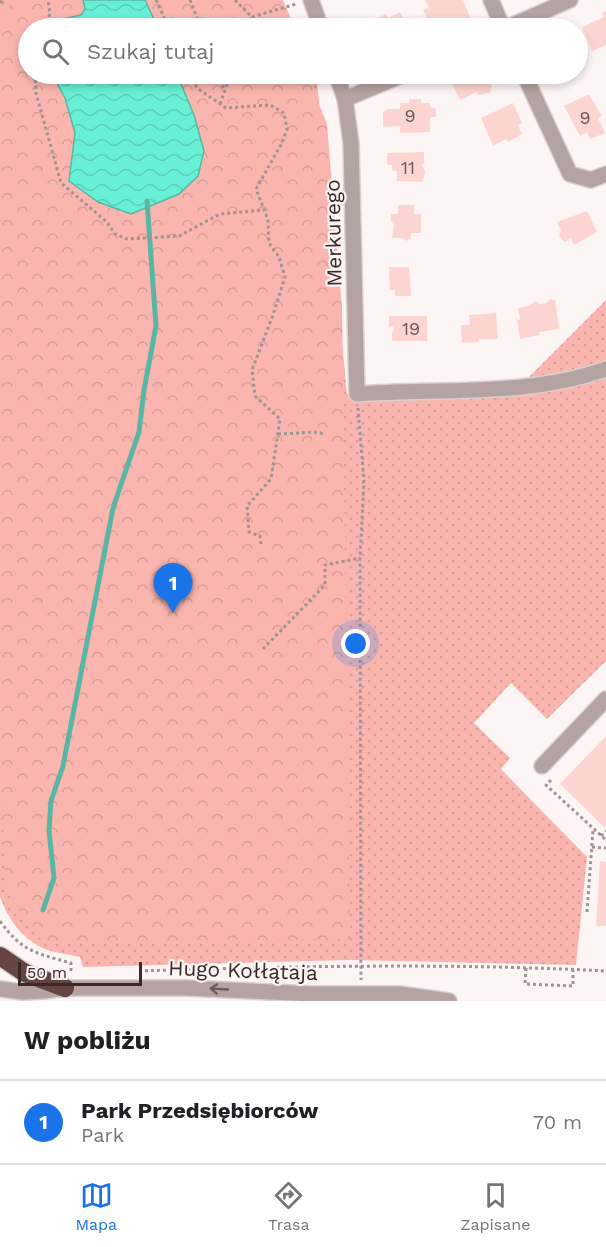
<!DOCTYPE html>
<html lang="pl">
<meta charset="utf-8">
<style>
body{margin:0;font-family:"Work Sans",sans-serif;background:#f6f6f6;color:#202124}
.scale{position:absolute;left:18px;bottom:15px;width:124px;box-sizing:border-box;padding-left:6px;border:3px solid #392a28;border-top:0;font-size:16px;line-height:21px;white-space:nowrap;color:#392a28;-webkit-text-stroke:4px #fdf5f4;paint-order:stroke}
.you{position:absolute;left:356px;top:644px;width:21px;height:21px;margin:-15px;border:4px solid #fff;border-radius:50%;background:#1a73e8;box-shadow:0 0 0 9px #1a73e833}
.badge{display:grid;place-items:center;width:39px;height:39px;border-radius:50%;background:#1a73e8;color:#fff;font-size:20px;font-weight:700}
.pin{position:absolute;translate:-50% -50px;filter:drop-shadow(0 2px 3px #0008)}
.pin::after{content:'';position:absolute;top:32px;width:21px;height:18px;background:inherit;clip-path:polygon(0 0,100% 0,50% 100%)}
.list{margin:0;padding:0;list-style:none}
h2{display:flex;justify-content:space-between;align-items:center;height:78px;margin:0;padding:0 24px;font-size:26px}
h2 small{font-size:20px;font-weight:400;color:#757577}
.list li{display:grid;grid-template-columns:39px 1fr auto;gap:18px;align-items:center;box-sizing:border-box;height:84px;padding:0 24px;border-top:2px solid #e0e0e0}
.list b{display:block;font-size:22px;white-space:nowrap}
.list p{margin:0;font-size:20px;white-space:nowrap;color:#757577}
.list em{font-size:20px;font-style:normal;color:#757577}
.icon{flex:none;width:33px;height:33px;fill:none;stroke:currentColor;stroke-width:2;stroke-linecap:round;stroke-linejoin:round}
.map{position:relative;flex:none;width:606px;height:1001px;overflow:hidden}
.search{position:absolute;background:#fff;box-shadow:0 3px 9px #0003;left:18px;right:18px;top:18px;height:66px;display:flex;align-items:center;gap:15px;box-sizing:border-box;padding:0 21px;border-radius:33px;color:#757577;font-size:22px}
.sheet{height:162px;background:#fff}
nav{display:flex;justify-content:space-around;align-items:center;box-sizing:border-box;height:84px;border-top:2px solid #e0e0e0;background:#fff;font-size:16px;color:#757577}
nav a{display:grid;justify-items:center;gap:3px}
nav .on{color:#1a73e8}
.map>svg:first-child{display:block}
</style>
<div class="map">
<svg width="606" height="1001" viewBox="0 0 606 1001">
<defs>
<pattern id="grass-dots" width="8" height="8" patternUnits="userSpaceOnUse" patternTransform="scale(1.5)"><rect width="8" height="8" fill="#fab6ae"/><path d="M2 2h.1M6 6h.1" fill="none" stroke="#d79d96" stroke-width="1.8" stroke-linecap="round"/></pattern>
<pattern id="park-crowns" width="20" height="18" patternUnits="userSpaceOnUse" patternTransform="scale(1.5)"><rect width="20" height="18" fill="#fab6ae"/><path d="M2 6a3 3 0 1 1 6 0M12 15a3 3 0 1 1 6 0" fill="none" stroke="#d79d96"/></pattern>
<pattern id="water-waves" width="16" height="10" patternUnits="userSpaceOnUse" patternTransform="scale(1.5)"><rect width="16" height="10" fill="#68f0d7"/><path d="M0 5q4-4 8 0t8 0" fill="none" stroke="#5bceb9"/></pattern>
</defs>
<rect width="100%" height="100%" fill="#fdf5f4"/>
<!-- grass -->
<path fill="url(#grass-dots)" d="M0 0H283L295 28H28V74H314L317 81 347 394 518 388 606 300V661L547 719 511 683 474 723 510 758 501 769 587 857 576 965 350 960 83 967 80 957C68 954 53 953 42 948 21 937 8 919 0 897Z"/>
<!-- park -->
<path fill="url(#park-crowns)" d="M15 0H279L290 28H28V74H307L327 124 342 308 350 939 47 942 16 908 5 877 0 756V17Z"/>
<!-- water -->
<g fill="url(#water-waves)" stroke="#5ab5a2" stroke-width="1.5">
<path d="M83 0H145L158 28H58L63 19 81 15 85 9Z"/>
<path d="M52 74H177L194 115 204 151 198 176 179 194 131 214 98 202 69 181 75 133 65 98Z"/>
</g>
<g fill="none" stroke-linecap="round" stroke-linejoin="round">
<!-- stream -->
<path stroke="#5ab5a2" stroke-width="5" d="M43 910 54 878 49 830 51 801 63 766 113 508 139 432 144 390 156 326 147 201"/>
</g>
<!-- building -->
<g fill="#fcd5d0">
<path d="M425 0H463L470 17 458 22 457 19 432 28 423 10 429 7Z"/>
<path d="M606 11V45L592 51 582 27 604 17 602 13Z"/>
<path d="M400 12 405 21 402 22 404 27 407 26 408 28H373L369 22 386 14 388 18Z"/>
<path d="M468 74H484L492 87 490 93 478 95 477 92 460 100 451 81Z"/>
<path d="M589 94 602 116 598 118 605 133 590 139 587 132 580 136 564 106Z"/>
<path d="M409 99H421V103H430V107L436 109V117H430V132L400 133V126L383 127V113L387 109H400V103H409Z"/>
<path d="M513 103 522 123 518 125 522 134 508 142 506 139 493 146 481 118Z"/>
<path d="M424 152V163L422 165 425 172 423 182 397 181V171L392 170V165H387V153Z"/>
<path d="M398 205H414V214H421V233H411V238L406 241 403 238H392L394 224 391 222V214H398Z"/>
<path d="M587 211 597 232 574 245 571 238 565 242 561 239 559 235 561 230 557 222Z"/>
<path d="M389 267H409L411 296H395V290H390Z"/>
<path d="M551 299 555 300 559 329 539 332 540 335 520 339 517 320 520 319 518 308 528 306 536 301 540 304 547 303 548 301Z"/>
<path d="M496 313 498 339H479V342L462 343 461 325H470L469 315Z"/>
<path d="M389 316H427V341H392V333L394 326 389 327Z"/>
<path d="M606 736V826L604 827 560 784Z"/>
<path d="M600 861 606 862V926H596Z"/>
</g>
<g fill="none" stroke-linecap="round" stroke-linejoin="round">
<!-- minor casing -->
<g stroke="#dad0cf" stroke-width="18">
<g id="minor">
<path d="M311 0 321 28"/>
<path d="M491 0 503 28"/>
<path d="M506 28 570 0"/>
<path d="M336 74 345 99 351 143 357 394C439 388 527 397 606 369"/>
<path d="M524 74 570 174 591 180 606 174"/>
<path d="M345 99 405 74"/>
<path d="M542 766 606 699"/>
<path d="M0 989 22 992 44 991 65 988H186L314 994H400L449 1001"/>
</g>
</g>
<!-- highway casing -->
<g stroke="#dad0cf" stroke-width="21">
<path id="highway" d="M0 956 25 973 65 988"/>
</g>
<!-- path -->
<g stroke="#9f9493" stroke-width="3" stroke-dasharray="3 3" stroke-linecap="butt">
<path d="M156 0 169 28"/>
<path d="M190 0 201 28"/>
<path d="M235 0 252 17 248 28"/>
<path d="M0 3 3 0"/>
<path d="M252 17 296 4"/>
<path d="M44 28 50 14 48 0"/>
<path d="M35 74 36 93 61 183 107 222 115 234 127 239 179 236 220 214 263 210"/>
<path d="M190 74 197 88 226 108 270 105 284 113 287 129 282 143 256 189 268 220 269 243 279 257 285 277 273 315 252 370 255 396 280 419 271 479 247 506 249 532 260 536 261 544"/>
<path d="M218 74 224 89"/>
<path d="M220 104 231 74"/>
<path d="M358 408 364 482 360 558 361 980"/>
<path d="M278 434 317 432 324 434"/>
<path d="M263 649 325 585V565L360 558"/>
<path d="M551 780 546 785 606 840"/>
<path d="M601 836 606 831"/>
<path d="M592 847 606 848"/>
<path d="M587 912 593 830"/>
<path d="M0 921C22 952 36 953 71 963V972"/>
<path d="M526 968 525 984 573 986V970"/>
<path d="M139 971C294 966 452 963 606 971"/>
</g>
<!-- minor -->
<use href="#minor" stroke="#b4a3a0" stroke-width="15"/>
<!-- highway -->
<use href="#highway" stroke="#654541" stroke-width="18"/>
</g>
<!-- one-way arrows -->
<defs><path id="oneway-shaft" d="M-6 0H5M1.5-3L5.5 0L1.5 3" fill="none" stroke-width="1.6" stroke-linecap="round" stroke-linejoin="round" transform="scale(1.5)"/></defs>
<use stroke="#6a5a58" href="#oneway-shaft" transform="translate(219 989) rotate(-177)"/>
<g text-anchor="middle" dominant-baseline="central" stroke-width="4.5" stroke-linejoin="round" paint-order="stroke">
<!-- number labels -->
<g font-size="18" fill="#6a5552">
<text x="410" y="115">9</text>
<text x="585" y="117">9</text>
<text x="408" y="167">11</text>
<text x="411" y="328">19</text>
</g>
<!-- street labels -->
<g font-size="21" fill="#392a28" stroke="#fdf5f4">
<text transform="translate(333 233) rotate(-91)">Merkurego</text>
<text transform="translate(243 970) rotate(2)">Hugo Kołłątaja</text>
</g>
</g>
</svg>
<div class="scale">50 m</div>
<div class="you"></div>
<div class="pin badge" style="left:173px;top:613px">1</div>
<div class="search"><svg class="icon" aria-label="search" viewBox="0 0 24 24"><circle cx="10" cy="10" r="6"/><path d="M15 15l6 6"/></svg>Szukaj tutaj</div>
</div>
<section class="sheet">
<h2>W pobliżu<small></small></h2>
<ul class="list">
<li><span class="badge">1</span><div><b>Park Przedsiębiorców</b><p>Park</p></div><em>70 m</em></li>
</ul>
</section>
<nav>
<a class="on"><svg class="icon" aria-label="map" viewBox="0 0 24 24"><path d="M3 6l6-2 6 2 6-2v14l-6 2-6-2-6 2zM9 4v14M15 6v14"/></svg>Mapa</a>
<a><svg class="icon" aria-label="directions" viewBox="0 0 24 24"><path d="M12 3l9 9-9 9-9-9zM9 14v-3h6M13 9l2 2-2 2"/></svg>Trasa</a>
<a><svg class="icon" aria-label="saved" viewBox="0 0 24 24"><path d="M7 4h10v16l-5-4-5 4z"/></svg>Zapisane</a>
</nav>
